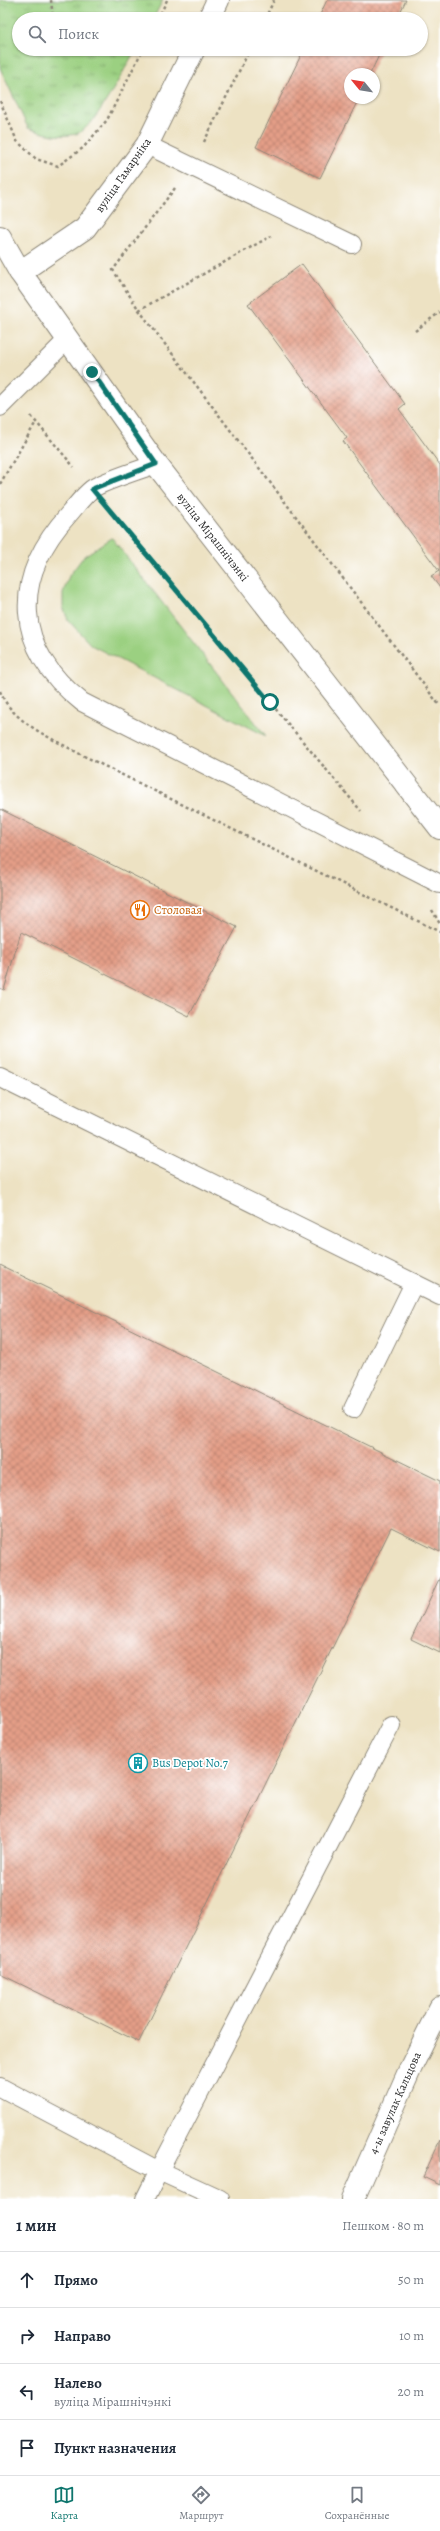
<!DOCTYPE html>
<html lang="ru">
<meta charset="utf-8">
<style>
body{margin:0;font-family:Alegreya,serif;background:#f2f2f3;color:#1f2937}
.compass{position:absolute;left:344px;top:68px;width:36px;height:36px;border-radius:50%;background:#fff;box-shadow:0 1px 3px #0004;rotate:300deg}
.stop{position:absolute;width:12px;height:12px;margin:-9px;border:3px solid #0f766e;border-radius:50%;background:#fff}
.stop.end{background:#0f766e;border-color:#fff;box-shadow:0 1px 4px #0008}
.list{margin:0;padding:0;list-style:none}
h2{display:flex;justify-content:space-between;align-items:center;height:52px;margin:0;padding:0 16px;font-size:17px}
h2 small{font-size:13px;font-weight:400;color:#747a83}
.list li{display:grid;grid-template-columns:26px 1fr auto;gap:12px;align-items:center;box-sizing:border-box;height:56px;padding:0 16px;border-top:1px solid #e0e1e3}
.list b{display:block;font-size:15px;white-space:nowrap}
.list p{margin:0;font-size:13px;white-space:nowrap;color:#747a83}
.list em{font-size:13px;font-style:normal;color:#747a83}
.icon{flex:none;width:22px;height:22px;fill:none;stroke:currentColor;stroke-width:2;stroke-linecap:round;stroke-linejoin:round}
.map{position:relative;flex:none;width:440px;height:2199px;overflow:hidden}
.search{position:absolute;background:#fff;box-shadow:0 1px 3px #0004;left:12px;right:12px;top:12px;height:44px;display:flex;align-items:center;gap:10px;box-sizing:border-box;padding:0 14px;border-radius:22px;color:#747a83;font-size:15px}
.sheet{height:276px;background:#fff}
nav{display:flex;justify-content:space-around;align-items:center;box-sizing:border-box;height:56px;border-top:1px solid #e0e1e3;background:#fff;font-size:11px;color:#747a83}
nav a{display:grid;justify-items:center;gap:2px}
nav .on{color:#0f766e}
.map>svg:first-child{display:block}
</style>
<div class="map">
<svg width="440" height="2199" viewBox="0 0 440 2199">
<defs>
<pattern id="park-tufts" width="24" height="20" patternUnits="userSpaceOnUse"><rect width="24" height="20" fill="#9bd081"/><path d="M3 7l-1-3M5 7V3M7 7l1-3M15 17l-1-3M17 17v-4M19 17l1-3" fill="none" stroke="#7fa96a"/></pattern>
<pattern id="building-cross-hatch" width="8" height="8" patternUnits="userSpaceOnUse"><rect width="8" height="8" fill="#e49e87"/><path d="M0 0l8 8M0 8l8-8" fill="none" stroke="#b9816f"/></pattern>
</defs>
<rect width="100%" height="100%" fill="#fff"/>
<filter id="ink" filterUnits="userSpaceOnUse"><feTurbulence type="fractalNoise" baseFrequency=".025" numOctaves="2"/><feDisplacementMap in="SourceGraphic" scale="8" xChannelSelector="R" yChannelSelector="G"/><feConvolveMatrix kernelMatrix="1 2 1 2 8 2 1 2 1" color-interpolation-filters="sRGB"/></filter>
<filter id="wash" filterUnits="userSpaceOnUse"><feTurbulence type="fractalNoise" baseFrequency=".012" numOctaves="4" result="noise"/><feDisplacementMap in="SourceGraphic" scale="16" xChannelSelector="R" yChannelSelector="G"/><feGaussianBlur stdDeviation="0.9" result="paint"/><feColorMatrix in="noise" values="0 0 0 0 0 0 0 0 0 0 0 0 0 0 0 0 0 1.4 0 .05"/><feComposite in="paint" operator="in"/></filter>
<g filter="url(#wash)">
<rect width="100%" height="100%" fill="#ede2c3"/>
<!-- grass -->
<path fill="#9bd081" stroke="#637e56" d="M112 538 266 736 91 645 68 620 63 607V593L69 576 84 556Z"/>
<!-- park -->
<path fill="url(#park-tufts)" stroke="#637e56" d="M0 0H163L153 19H19V49H136C125 67 95 129 76 134 59 138 45 134 28 128L0 68Z"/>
<g id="blocks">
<!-- building -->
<g fill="url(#building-cross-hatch)">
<path d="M327 0H406L397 19H318Z"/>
<path d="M304 49H382L370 74H350V98H359L320 178 256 147Z"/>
<path d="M302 264 405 404 399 409 440 465V588L431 576 439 571 343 441 347 438 248 304Z"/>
<path d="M0 809 237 927 189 1016 21 932 4 990 0 988Z"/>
<path d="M0 1265 440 1481V1552L391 1528 139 2042 0 1974Z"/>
<path d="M440 1577V1653L411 1639Z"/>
<path d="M440 2140V2185L423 2177Z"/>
</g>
</g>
</g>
<g filter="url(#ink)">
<use href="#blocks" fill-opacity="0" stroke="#8c8677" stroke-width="1"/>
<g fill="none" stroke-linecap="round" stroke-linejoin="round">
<!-- lane casing -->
<g stroke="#8c8677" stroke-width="20">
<g id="lane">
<path d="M147 145 352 244"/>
<path d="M0 407 68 339"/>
<path d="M156 464C142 469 101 482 92 489 83 496 76 506 69 514 11 578 13 648 82 702L440 884"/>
<path d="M0 1078 440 1296"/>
<path d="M353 1409 414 1283"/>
<path d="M0 2087 159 2171 391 1725"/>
<path d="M145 2199 159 2171 220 2199"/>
</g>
</g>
<!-- street casing -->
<g stroke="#8c8677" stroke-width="24">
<path id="street" d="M353 2199 411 2067 440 2008"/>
</g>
<!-- secondary casing -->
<g stroke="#8c8677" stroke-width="24">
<g id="secondary">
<path d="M209 19 218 0"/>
<path d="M0 237 20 272 156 464 440 828"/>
<path d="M20 272 85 228 147 145 194 49"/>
</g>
</g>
<!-- path -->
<g stroke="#8c8677" stroke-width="2.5" stroke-dasharray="3 3" stroke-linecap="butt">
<path d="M51 0 53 19"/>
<path d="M158 19 167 0"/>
<path d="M265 19 274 0"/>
<path d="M0 101 17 141 36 159 58 166 83 148 107 120 143 49"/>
<path d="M204 142 250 49"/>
<path d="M175 188 113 270 139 310 440 706"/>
<path d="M139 310 271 236"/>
<path d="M415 331 440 312"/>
<path d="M31 416 74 467"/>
<path d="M0 484 36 422"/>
<path d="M110 511 361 811"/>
<path d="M0 691C12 723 52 738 80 754L440 932"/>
<path d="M432 910 440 924"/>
</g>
<!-- lane -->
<use href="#lane" stroke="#fff" stroke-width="18"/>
<!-- street -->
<use href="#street" stroke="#fff" stroke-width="22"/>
<!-- secondary -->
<use href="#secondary" stroke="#fff" stroke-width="22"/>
</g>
</g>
<g fill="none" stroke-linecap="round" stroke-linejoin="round" filter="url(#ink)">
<!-- route -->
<path stroke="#0f766e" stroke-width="5" d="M92 372 156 464 92 489 270 702"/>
</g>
<!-- icons -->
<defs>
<g id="restaurant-ring" transform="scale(1)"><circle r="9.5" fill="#fff" stroke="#e8710a" stroke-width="1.5"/><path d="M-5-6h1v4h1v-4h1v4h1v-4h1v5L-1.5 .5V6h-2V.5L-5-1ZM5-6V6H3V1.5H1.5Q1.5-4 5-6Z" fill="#e8710a"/></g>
<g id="building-ring" transform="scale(1)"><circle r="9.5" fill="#fff" stroke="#0f9aa8" stroke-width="1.5"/><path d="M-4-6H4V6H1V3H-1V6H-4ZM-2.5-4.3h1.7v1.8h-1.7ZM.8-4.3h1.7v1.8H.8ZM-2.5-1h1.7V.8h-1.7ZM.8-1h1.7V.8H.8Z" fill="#0f9aa8"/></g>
</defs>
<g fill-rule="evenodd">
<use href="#restaurant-ring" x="140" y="910"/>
<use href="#building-ring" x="138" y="1763"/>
</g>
<g text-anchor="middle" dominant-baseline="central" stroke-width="3.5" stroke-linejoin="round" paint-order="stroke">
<!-- street labels -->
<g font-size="12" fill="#2b2b2b" stroke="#fff">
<text transform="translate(123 175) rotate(-55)">вуліца Гамарніка</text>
<text transform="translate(213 537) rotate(52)">вуліца Мірашнічэнкі</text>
<text transform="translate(395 2103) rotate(-66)">4-ы завулак Кальцова</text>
</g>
<!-- food labels -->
<g font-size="12" fill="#c56008" stroke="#fff" text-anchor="start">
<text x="154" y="910">Столовая</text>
</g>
<!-- culture labels -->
<g font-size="12" fill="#0d838f" stroke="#fff" text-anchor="start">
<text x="152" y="1763">Bus Depot No.7</text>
</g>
</g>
</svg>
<svg class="compass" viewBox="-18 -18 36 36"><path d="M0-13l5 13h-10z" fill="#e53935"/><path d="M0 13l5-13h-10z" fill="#747a83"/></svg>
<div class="stop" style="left:270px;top:702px"></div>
<div class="stop end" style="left:92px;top:372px"></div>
<div class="search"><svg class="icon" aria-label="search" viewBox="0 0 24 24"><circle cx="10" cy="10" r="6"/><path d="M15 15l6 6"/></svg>Поиск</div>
</div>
<section class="sheet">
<h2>1 мин<small>Пешком · 80 m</small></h2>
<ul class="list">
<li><svg class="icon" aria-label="ahead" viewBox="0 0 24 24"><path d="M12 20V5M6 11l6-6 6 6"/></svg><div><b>Прямо</b></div><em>50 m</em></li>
<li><svg class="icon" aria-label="right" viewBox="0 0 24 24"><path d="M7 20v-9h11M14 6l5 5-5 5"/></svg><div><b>Направо</b></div><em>10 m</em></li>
<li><svg class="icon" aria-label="left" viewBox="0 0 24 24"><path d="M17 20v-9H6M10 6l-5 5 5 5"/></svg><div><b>Налево</b><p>вуліца Мірашнічэнкі</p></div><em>20 m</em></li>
<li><svg class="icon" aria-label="arrive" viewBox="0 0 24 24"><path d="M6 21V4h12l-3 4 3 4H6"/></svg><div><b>Пункт назначения</b></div></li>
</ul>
</section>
<nav>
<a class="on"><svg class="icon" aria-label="map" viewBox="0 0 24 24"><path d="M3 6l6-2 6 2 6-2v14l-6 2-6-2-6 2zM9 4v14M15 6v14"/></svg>Карта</a>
<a><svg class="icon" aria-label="directions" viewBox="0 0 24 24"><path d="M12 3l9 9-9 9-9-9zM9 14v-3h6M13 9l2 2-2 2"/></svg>Маршрут</a>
<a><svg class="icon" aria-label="saved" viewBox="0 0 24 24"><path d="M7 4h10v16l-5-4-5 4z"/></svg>Сохранённые</a>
</nav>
